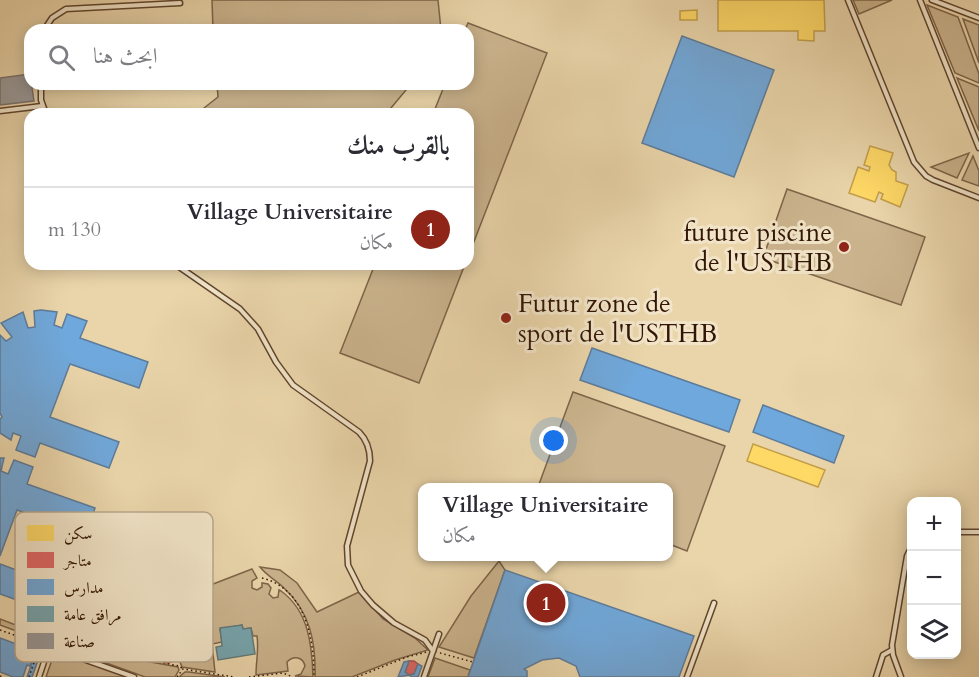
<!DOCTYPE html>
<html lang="ar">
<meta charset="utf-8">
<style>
body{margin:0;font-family:Cardo,Amiri,serif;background:#f7f7f7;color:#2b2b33;direction:rtl}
.controls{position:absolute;right:18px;bottom:18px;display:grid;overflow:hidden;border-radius:12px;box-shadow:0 3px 15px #0003}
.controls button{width:54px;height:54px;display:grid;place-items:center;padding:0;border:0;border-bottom:2px solid #e1e1e2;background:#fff;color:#2b2b33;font:30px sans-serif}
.you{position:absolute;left:554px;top:441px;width:21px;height:21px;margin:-15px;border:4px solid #fff;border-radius:50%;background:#1a73e8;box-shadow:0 0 0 9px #1a73e833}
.badge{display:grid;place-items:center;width:39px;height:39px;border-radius:50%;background:#8f2418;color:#fff;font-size:20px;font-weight:700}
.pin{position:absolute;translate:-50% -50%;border:3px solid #fff;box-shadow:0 2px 6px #0006}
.popup{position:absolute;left:418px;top:483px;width:255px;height:78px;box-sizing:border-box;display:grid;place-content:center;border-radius:12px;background:#fff;filter:drop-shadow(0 2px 4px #0005);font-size:20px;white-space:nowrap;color:#7c7c81}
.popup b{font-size:22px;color:#2b2b33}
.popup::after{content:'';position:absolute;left:50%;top:100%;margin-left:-12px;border:12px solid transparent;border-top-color:#fff}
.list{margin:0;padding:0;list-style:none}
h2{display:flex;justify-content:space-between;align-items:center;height:78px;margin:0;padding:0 24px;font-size:26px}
h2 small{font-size:20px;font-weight:400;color:#7c7c81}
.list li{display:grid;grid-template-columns:39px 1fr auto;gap:18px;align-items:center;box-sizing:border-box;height:84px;padding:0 24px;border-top:2px solid #e1e1e2}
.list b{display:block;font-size:22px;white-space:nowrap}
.list p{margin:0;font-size:20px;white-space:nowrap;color:#7c7c81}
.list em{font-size:20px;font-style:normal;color:#7c7c81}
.icon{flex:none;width:33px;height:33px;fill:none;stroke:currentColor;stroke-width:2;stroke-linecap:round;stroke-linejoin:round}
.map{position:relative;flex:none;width:979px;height:677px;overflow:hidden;direction:ltr}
.search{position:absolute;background:#fff;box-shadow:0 3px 15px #0003;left:24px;top:24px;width:450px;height:66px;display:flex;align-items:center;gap:15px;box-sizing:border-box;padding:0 21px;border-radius:18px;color:#7c7c81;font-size:22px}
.panel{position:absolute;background:#fff;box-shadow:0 3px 15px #0003;left:24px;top:108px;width:450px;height:162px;border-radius:18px;direction:rtl}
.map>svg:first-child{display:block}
</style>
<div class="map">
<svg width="979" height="677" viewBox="0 0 979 677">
<rect width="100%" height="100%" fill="#ead5aa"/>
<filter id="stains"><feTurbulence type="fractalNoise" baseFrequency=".00333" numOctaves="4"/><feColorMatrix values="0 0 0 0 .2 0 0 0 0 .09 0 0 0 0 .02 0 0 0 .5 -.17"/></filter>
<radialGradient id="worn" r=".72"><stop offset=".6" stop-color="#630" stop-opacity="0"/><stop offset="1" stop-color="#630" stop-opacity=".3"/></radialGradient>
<!-- green -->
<g fill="#cbb48e" stroke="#7e6449" stroke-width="1.5">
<path d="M212 0H438L441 30H213Z"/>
<path d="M853 0H892L859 14Z"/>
<path d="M927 5 958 17 979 74V83L955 73Z"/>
<path d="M963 19 979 25V63Z"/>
<path d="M468 23 547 53 468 257V114H433L445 84H468V30H465Z"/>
<path d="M957 78 979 87V131Z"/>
<path d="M217 84H411L386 114H210L204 108 218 97Z"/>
<path d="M969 153 957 178 931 167Z"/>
<path d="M973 156 979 171V186L962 180Z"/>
<path d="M787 189 925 237 901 305 763 258Z"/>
<path d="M375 264H465L419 383 340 353Z"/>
<path d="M573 392 725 446 687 551 669 544V488L538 487Z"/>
<path d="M499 561 505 570 474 658 439 647 471 596Z"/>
<path d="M260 567 280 570 297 583 317 612 359 592 383 619 415 638 428 650 395 660 352 677H315C316 642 310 612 284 588 276 580 267 576 260 567Z"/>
<path d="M252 569 257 578 252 581V588L257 590 262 587V583L268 584 271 588 269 594 273 598 278 597 279 590 281 591C309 611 312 646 313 677L295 676 301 674 305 666C303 657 294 655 287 662L288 671 256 675C256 660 259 651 257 636H253L251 628 243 629 242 625 220 629 222 642 212 644 215 672 182 667 180 662 184 639 182 636C169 635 162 646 161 658L150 656 151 648 143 647 140 657 120 653 118 652 119 646 115 643 108 646 110 653H104L91 658 56 645 58 641 91 654 106 615 120 620Z"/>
<path d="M0 619 47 637 46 642 0 625Z"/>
<path d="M55 651 130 677H46Z"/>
<path d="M105 655 118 656 178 667 179 670 175 677H145L95 659Z"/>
<path d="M435 658 470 670 468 677H428Z"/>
<path d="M185 672H189L225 677H179Z"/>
</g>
<!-- homes -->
<g fill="#ffd966" stroke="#c29e49" stroke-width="1.5">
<path d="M718 0H824L825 31H814V41L798 40V31H718Z"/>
<path d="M697 10V20H680V11Z"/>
<path d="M870 146 893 153 889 165 892 170 896 172V181L908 185 900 207 881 199 883 194 879 192 875 202 849 193 858 167 869 171 870 167 864 165Z"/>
<path d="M753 444 825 470 818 487 747 461Z"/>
</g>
<!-- shops -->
<g fill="#e06666" stroke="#ac4e49" stroke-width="1.5">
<circle cx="146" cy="652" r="5"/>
<circle cx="167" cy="655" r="8"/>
<path d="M409 661H414L418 664 414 674 409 675 405 672Z"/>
</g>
<!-- schools -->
<g fill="#6fa8dc" stroke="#5d7c9b" stroke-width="1.5">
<path d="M682 36 774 70 734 177 642 143Z"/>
<path d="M41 310 57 312 54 325 62 328 67 314 87 321 80 338 148 362 139 388 70 364 50 417 119 442 109 468 40 443 35 457 16 450 21 436 13 433 11 440 0 433V419L2 417 0 413V335L6 341 12 337 1 323 23 312 28 328 35 327 34 311Z"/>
<path d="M592 348 740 400 729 432 580 380Z"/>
<path d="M763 405 844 436 834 463 753 432Z"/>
<path d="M0 458H4L1 471 8 474 14 460 33 467 27 484 95 508 86 535 17 510 0 556Z"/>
<path d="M0 564 65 588 56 614 0 594Z"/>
<path d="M505 570 694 636 679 677H580L576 666 559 658 542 660 524 669 527 671V677H468Z"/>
<path d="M0 638 32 650 36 647 39 648 41 652 32 677H27L36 651 30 666 27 665 23 677H13L0 672Z"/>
<path d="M409 661 405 672 409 675 398 677 404 662Z"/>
<path d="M418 664 422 666 418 677H412L409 675 414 674Z"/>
</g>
<!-- public -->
<path fill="#76a5af" stroke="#627a7c" stroke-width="1.5" d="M242 625 243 629 251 628 255 654 218 660 216 647 222 646 220 628Z"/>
<!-- industry -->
<path fill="#999" stroke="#7a716c" stroke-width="1.5" d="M30 74 34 101 0 105V78Z"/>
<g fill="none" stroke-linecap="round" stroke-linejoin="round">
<!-- lane casing -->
<g stroke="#60452e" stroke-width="7">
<g id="lane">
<path d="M848 0 914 162 926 176 933 180 979 198"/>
<path d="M920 0 979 148"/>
<path d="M932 0 979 18"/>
<path d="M44 30 52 18 66 9 180 3"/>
<path d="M41 84V100L46 114"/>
<path d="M0 111 42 106"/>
<path d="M175 264 240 309 258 329 276 362 293 385 359 432C367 440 370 449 370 461L347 546 348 565 361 591 373 605 394 623 425 640 433 651"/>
<path d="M956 532H979"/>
<path d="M39 677 49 647 134 677"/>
<path d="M424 677 439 634"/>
<path d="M687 677 714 603"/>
<path d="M876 677 883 655 892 650"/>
<path d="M901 677 893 655 892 645 907 556 912 546"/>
</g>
</g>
<!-- path -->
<g stroke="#321504" stroke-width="1.5" stroke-dasharray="1.5 3" stroke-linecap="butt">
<path d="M262 578C306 589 314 639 314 677"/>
<path d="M0 630 43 645"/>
<path d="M440 653 473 662"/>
<path d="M97 657C118 648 156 662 179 666L183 669"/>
<path d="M0 676 4 677"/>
<path d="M29 677 38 651 37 649 35 650 30 660"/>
<path d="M177 677 183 669 234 677"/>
<path d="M249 677 283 673 293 677"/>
<path d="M357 677 407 657 427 652"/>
</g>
<!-- lane -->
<use href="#lane" stroke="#f1e4c8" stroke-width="4"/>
</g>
<!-- markers -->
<g fill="#8f2418" stroke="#f1e4c8" stroke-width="2">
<circle cx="844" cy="247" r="6"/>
<circle cx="506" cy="318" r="6"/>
</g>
<g text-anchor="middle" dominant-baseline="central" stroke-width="6" stroke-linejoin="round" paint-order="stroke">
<!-- poi labels -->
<g font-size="26" fill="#321504" stroke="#f1e4c8" text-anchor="end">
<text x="832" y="232">future piscine<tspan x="832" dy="30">de l'USTHB</tspan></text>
<text x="518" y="303" text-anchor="start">Futur zone de<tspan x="518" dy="30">sport de l'USTHB</tspan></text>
</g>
</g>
<!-- legend -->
<rect x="15" y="512" width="198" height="150" rx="9" fill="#f1e4c8" stroke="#b8a68d" stroke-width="1.5"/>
<rect x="27" y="525" width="27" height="16" fill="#ffd966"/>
<rect x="27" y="552" width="27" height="16" fill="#e06666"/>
<rect x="27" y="579" width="27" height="16" fill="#6fa8dc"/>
<rect x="27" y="606" width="27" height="16" fill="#76a5af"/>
<rect x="27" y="633" width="27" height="16" fill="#999"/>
<g font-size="16" fill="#321504">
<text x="64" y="539">سكن</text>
<text x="64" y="566">متاجر</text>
<text x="64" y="593">مدارس</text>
<text x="64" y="620">مرافق عامة</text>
<text x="64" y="647">صناعة</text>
</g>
<rect width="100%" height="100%" filter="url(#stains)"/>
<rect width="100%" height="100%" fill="url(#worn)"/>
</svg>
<div class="controls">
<button>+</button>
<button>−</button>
<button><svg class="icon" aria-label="layers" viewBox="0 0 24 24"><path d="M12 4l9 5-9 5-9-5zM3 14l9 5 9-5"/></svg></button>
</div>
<div class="you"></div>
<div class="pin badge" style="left:546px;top:603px">1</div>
<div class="popup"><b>Village Universitaire</b>مكان</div>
<div class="search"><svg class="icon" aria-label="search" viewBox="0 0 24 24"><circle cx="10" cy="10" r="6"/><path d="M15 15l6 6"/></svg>ابحث هنا</div>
<section class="panel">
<h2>بالقرب منك<small></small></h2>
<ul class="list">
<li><span class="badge">1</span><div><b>Village Universitaire</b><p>مكان</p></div><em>130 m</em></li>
</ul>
</section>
</div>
